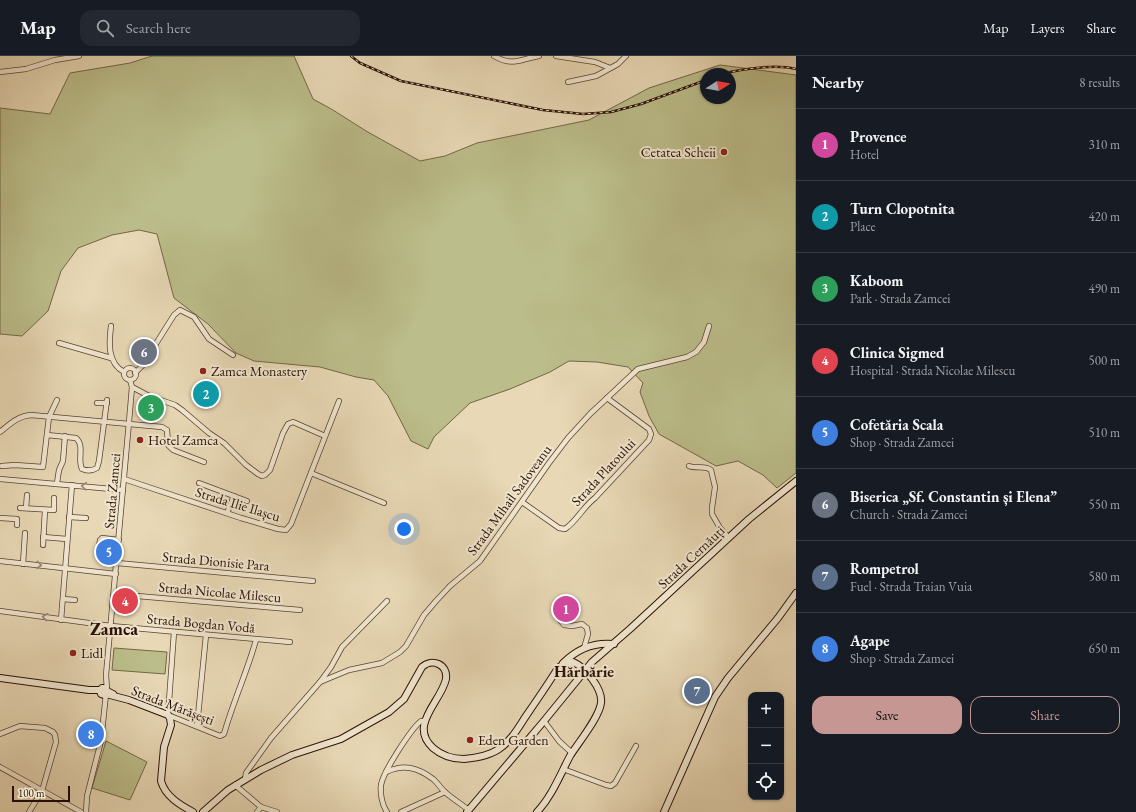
<!DOCTYPE html>
<meta charset="utf-8">
<style>
body{margin:0;font-family:"EB Garamond",serif;background:#242831;color:#f1f3f6}
.controls{position:absolute;right:12px;bottom:12px;display:grid;overflow:hidden;border-radius:8px;box-shadow:0 1px 3px #0004}
.controls button{width:36px;height:36px;display:grid;place-items:center;padding:0;border:0;border-bottom:1px solid #363941;background:#171b24;color:#f1f3f6;font:20px sans-serif}
.compass{position:absolute;left:700px;top:12px;width:36px;height:36px;border-radius:50%;background:#171b24;box-shadow:0 1px 3px #0004;rotate:79deg}
.scale{position:absolute;left:12px;bottom:10px;width:58px;box-sizing:border-box;padding-left:4px;border:2px solid #2b1006;border-top:0;font-size:11px;line-height:14px;white-space:nowrap;color:#2b1006;-webkit-text-stroke:3px #f0e6cf;paint-order:stroke}
.you{position:absolute;left:404px;top:473px;width:14px;height:14px;margin:-10px;border:3px solid #fff;border-radius:50%;background:#1a73e8;box-shadow:0 0 0 6px #1a73e833}
.badge{display:grid;place-items:center;width:26px;height:26px;border-radius:50%;background:#c59692;color:#fff;font-size:13px;font-weight:700}
.pin{position:absolute;translate:-50% -50%;border:2px solid #fff;box-shadow:0 1px 4px #0006}
.list{margin:0;padding:0;list-style:none}
h2{display:flex;justify-content:space-between;align-items:center;height:52px;margin:0;padding:0 16px;font-size:17px}
h2 small{font-size:13px;font-weight:400;color:#9ea1a6}
.list li{display:grid;grid-template-columns:26px 1fr auto;gap:12px;align-items:center;box-sizing:border-box;height:72px;padding:0 16px;border-top:1px solid #363941}
.list b{display:block;font-size:15px;white-space:nowrap}
.list p{margin:0;font-size:13px;white-space:nowrap;color:#9ea1a6}
.list em{font-size:13px;font-style:normal;color:#9ea1a6}
.actions{display:flex;gap:8px;padding:12px 16px}
.actions a{flex:1;padding:9px 0;border:1px solid #c59692;border-radius:12px;text-align:center;font-size:14px;color:#c59692}
.actions .main{background:#c59692;color:#111}
.icon{flex:none;width:22px;height:22px;fill:none;stroke:currentColor;stroke-width:2;stroke-linecap:round;stroke-linejoin:round}
.map{position:relative;flex:none;width:796px;height:756px;overflow:hidden}
header{display:flex;align-items:center;gap:24px;box-sizing:border-box;height:56px;padding:0 20px;background:#171b24;border-bottom:1px solid #363941}
header strong{font-size:19px}
nav{display:flex;gap:22px;margin-inline-start:auto;font-size:14px}
.search{width:280px;height:36px;background:#242831;display:flex;align-items:center;gap:10px;box-sizing:border-box;padding:0 14px;border-radius:12px;color:#9ea1a6;font-size:15px}
main{display:flex}
aside{flex:1;background:#171b24}
.map>svg:first-child{display:block}
</style>
<header>
<strong>Map</strong>
<div class="search"><svg class="icon" aria-label="search" viewBox="0 0 24 24"><circle cx="10" cy="10" r="6"/><path d="M15 15l6 6"/></svg>Search here</div>
<nav><a>Map</a><a>Layers</a><a>Share</a></nav>
</header>
<main>
<div class="map">
<svg width="796" height="756" viewBox="0 0 796 756">
<rect width="100%" height="100%" fill="#e8d8b5"/>
<filter id="stains"><feTurbulence type="fractalNoise" baseFrequency=".005" numOctaves="4"/><feColorMatrix values="0 0 0 0 .2 0 0 0 0 .09 0 0 0 0 .02 0 0 0 .5 -.17"/></filter>
<radialGradient id="worn" r=".72"><stop offset=".6" stop-color="#630" stop-opacity="0"/><stop offset="1" stop-color="#630" stop-opacity=".3"/></radialGradient>
<!-- green -->
<g fill="#bbbd8a" stroke="#736648" fill-rule="evenodd">
<path d="M152 0H294L313 43 333 54 366 75 420 105 445 100 477 87 589 64 649 32 720 9 796 19V417L777 432 763 419 738 405 716 410 659 378 649 360 640 336 643 327 628 311 597 306 569 305 550 316 510 333 470 347 434 381 428 393 411 385 388 340 374 324 356 321 320 311 254 305 236 297 208 268 174 242 157 178 139 174 112 179 78 192 61 215 48 255 22 280 0 278V52L50 58 70 17 130 7ZM706 18H730V42H706Z"/>
<path d="M114 592 167 596 165 618 112 614Z"/>
<path d="M106 685 147 706 130 744 92 732Z"/>
</g>
<g fill="none" stroke-linecap="round" stroke-linejoin="round">
<!-- street casing -->
<g stroke="#5a4232" stroke-width="6">
<g id="street">
<path d="M494 0C513 11 520 3 539 0"/>
<path d="M556 0 595 6 610 12"/>
<path d="M0 16 26 13 55 4 79 0"/>
<path d="M568 26 596 20 618 8 626 0"/>
<path d="M111 270C109 286 107 307 124 316"/>
<path d="M59 287 111 302"/>
<circle cx="130" cy="318" r="6"/>
<path d="M135 317 142 310 174 259 180 254 194 261 209 283 233 299"/>
<path d="M132 331 149 340 175 349 182 354 209 377 224 387 246 409 258 418 262 420 265 419 270 414 283 377 288 368 293 366 325 380"/>
<path d="M97 347H107"/>
<path d="M0 376C10 368 18 360 31 359L162 371 167 374 168 389 173 394 204 406"/>
<path d="M47 379 76 382C85 390 77 403 82 413 87 415 92 415 97 412L99 405 107 344"/>
<path d="M2 410 15 409 43 411 49 361 57 344"/>
<path d="M689 410C696 413 705 409 711 414L715 431 712 452V458L720 472 729 482"/>
<path d="M311 417 384 447"/>
<path d="M0 423 123 434"/>
<path d="M124 423 241 462 278 473 286 474 291 468 339 345"/>
<path d="M57 427 59 414 63 405 65 380"/>
<path d="M199 427 247 445"/>
<path d="M522 446 559 472 565 473C577 465 583 451 595 442L649 384 651 378 649 373 607 342"/>
<path d="M20 452 54 454V442"/>
<path d="M26 452 27 439"/>
<path d="M227 457 234 440"/>
<path d="M69 461 86 462"/>
<path d="M0 462 17 463V469"/>
<path d="M43 481 67 483"/>
<path d="M43 489 45 454"/>
<path d="M99 491 100 484 102 482 119 484"/>
<path d="M0 505 116 518"/>
<path d="M117 507 313 525"/>
<path d="M23 508 25 477"/>
<path d="M114 538 300 554"/>
<path d="M63 543 75 544"/>
<path d="M0 555 111 570 290 586"/>
<path d="M561 559 560 564 564 569 572 570 582 568 587 572 588 578 584 592"/>
<path d="M61 564 72 429"/>
<path d="M174 576 168 659 220 680 224 678C233 646 247 616 256 584"/>
<path d="M320 626 349 614 382 607 400 596 406 590 424 559 436 545 450 530 480 505 549 407 568 382 590 358 638 313 687 301 696 296 704 286 709 270"/>
<path d="M107 634 106 619 129 366 132 331 130 324"/>
<path d="M544 665 559 685 572 697"/>
<path d="M197 670 206 579"/>
<path d="M0 678 20 670 45 672 53 676 55 679 56 686 42 735 29 756"/>
<path d="M0 711 81 756"/>
<path d="M563 713 606 729 611 730 615 727 636 690"/>
<path d="M386 716C404 708 417 711 433 723 438 727 441 733 446 737 453 743 461 748 469 754"/>
<path d="M245 724 246 717 271 682 320 626 331 611 342 591 387 545"/>
<path d="M235 729 261 751 277 756"/>
<path d="M86 756 87 740 101 685 106 638"/>
<path d="M257 756 261 751"/>
<path d="M387 756C382 749 380 737 381 729 383 716 411 673 421 665H425"/>
<path d="M401 756 445 736"/>
</g>
</g>
<!-- secondary casing -->
<g stroke="#2b1006" stroke-width="8">
<g id="secondary">
<path d="M563 607C577 593 595 586 614 588"/>
<path d="M0 622 89 634H100"/>
<path d="M107 636 104 639 101 638 100 635 102 632H105L107 635 113 638"/>
<path d="M106 638 129 644 168 659 170 662 171 669 164 691 161 725C165 740 180 749 193 756"/>
<path d="M203 756 228 734 261 714 292 699 341 683 389 656 404 643 422 611C432 602 448 608 446 623 441 646 408 669 433 692 441 699 453 703 464 703 475 702 489 700 499 693 511 685 518 672 526 660 537 644 548 628 558 612L565 607 573 606C585 611 603 633 601 647 599 662 578 687 570 700 560 719 552 740 537 756"/>
<path d="M467 756 544 665 592 606 630 573 749 463 796 425"/>
<path d="M664 756 715 641 728 622 778 562 796 537"/>
</g>
</g>
<!-- street -->
<use href="#street" stroke="#f0e6cf" stroke-width="4.5"/>
<!-- secondary -->
<use href="#secondary" stroke="#f0e6cf" stroke-width="6"/>
<!-- rail casing -->
<g stroke="#2b1006" stroke-width="2.5">
<g id="rail">
<path d="M351 0 360 7 401 25 543 54 583 58 611 56 641 48 706 24"/>
<path d="M721 18C743 13 775 8 796 13"/>
</g>
</g>
<!-- rail -->
<use href="#rail" stroke="#f0e6cf" stroke-width="1" stroke-dasharray="3" stroke-linecap="butt"/>
</g>
<!-- one-way arrows -->
<defs><path id="oneway-chevron" d="M-2-3.5L2.5 0L-2 3.5" fill="none" stroke-width="1.6" stroke-linecap="round" stroke-linejoin="round"/></defs>
<g stroke="#978675">
<use href="#oneway-chevron" transform="translate(84 430) rotate(-174)"/>
<use href="#oneway-chevron" transform="translate(39 509) rotate(6)"/>
<use href="#oneway-chevron" transform="translate(45 561) rotate(-172)"/>
</g>
<!-- markers -->
<g fill="#8f2418" stroke="#f0e6cf" stroke-width="1.5">
<circle cx="724" cy="96" r="4"/>
<circle cx="203" cy="315" r="4"/>
<circle cx="140" cy="384" r="4"/>
<circle cx="73" cy="597" r="4"/>
<circle cx="470" cy="684" r="4"/>
</g>
<g text-anchor="middle" dominant-baseline="central" stroke-width="4" stroke-linejoin="round" paint-order="stroke">
<!-- poi labels -->
<g font-size="14" fill="#2b1006" stroke="#f0e6cf" text-anchor="start">
<text x="716" y="96" text-anchor="end">Cetatea Scheii</text>
<text x="211" y="315">Zamca Monastery</text>
<text x="148" y="384">Hotel Zamca</text>
<text x="81" y="597">Lidl</text>
<text x="478" y="684">Eden Garden</text>
</g>
<!-- street labels -->
<g font-size="14" fill="#2b1006" stroke="#f0e6cf">
<text transform="translate(603 416) rotate(-47)">Strada Platoului</text>
<text transform="translate(112 435) rotate(-85)">Strada Zamcei</text>
<text transform="translate(509 444) rotate(-54)">Strada Mihail Sadoveanu</text>
<text transform="translate(238 448) rotate(17)">Strada Ilie Ilașcu</text>
<text transform="translate(691 501) rotate(-43)">Strada Cernăuți</text>
<text transform="translate(216 505) rotate(5)">Strada Dionisie Para</text>
<text transform="translate(220 536) rotate(5)">Strada Nicolae Milescu</text>
<text transform="translate(201 567) rotate(5)">Strada Bogdan Vodă</text>
<text transform="translate(173 649) rotate(21)">Strada Mărășești</text>
</g>
<!-- quarter labels -->
<g font-size="16" font-weight="bold" fill="#2b1006" stroke="#f0e6cf">
<text x="584" y="615">Hărbărie</text>
</g>
<!-- district labels -->
<g font-size="18" font-weight="bold" fill="#2b1006" stroke="#f0e6cf">
<text x="114" y="572">Zamca</text>
</g>
</g>
<rect width="100%" height="100%" filter="url(#stains)"/>
<rect width="100%" height="100%" fill="url(#worn)"/>
</svg>
<div class="controls">
<button>+</button>
<button>−</button>
<button><svg class="icon" aria-label="locate" viewBox="0 0 24 24"><circle cx="12" cy="12" r="6"/><path d="M12 2v4M12 18v4M2 12h4M18 12h4"/></svg></button>
</div>
<svg class="compass" viewBox="-18 -18 36 36"><path d="M0-13l5 13h-10z" fill="#e53935"/><path d="M0 13l5-13h-10z" fill="#9ea1a6"/></svg>
<div class="scale">100 m</div>
<div class="you"></div>
<div class="pin badge" style="left:566px;top:553px;background:#d1479c">1</div>
<div class="pin badge" style="left:206px;top:338px;background:#0f9aa8">2</div>
<div class="pin badge" style="left:151px;top:352px;background:#2e9e5b">3</div>
<div class="pin badge" style="left:125px;top:545px;background:#e0444e">4</div>
<div class="pin badge" style="left:109px;top:496px;background:#3f7fe0">5</div>
<div class="pin badge" style="left:144px;top:296px;background:#6b7280">6</div>
<div class="pin badge" style="left:697px;top:635px;background:#5c6f8a">7</div>
<div class="pin badge" style="left:91px;top:678px;background:#3f7fe0">8</div>
</div>
<aside>
<h2>Nearby<small>8 results</small></h2>
<ul class="list">
<li><span class="badge" style="background:#d1479c">1</span><div><b>Provence</b><p>Hotel</p></div><em>310 m</em></li>
<li><span class="badge" style="background:#0f9aa8">2</span><div><b>Turn Clopotnita</b><p>Place</p></div><em>420 m</em></li>
<li><span class="badge" style="background:#2e9e5b">3</span><div><b>Kaboom</b><p>Park · Strada Zamcei</p></div><em>490 m</em></li>
<li><span class="badge" style="background:#e0444e">4</span><div><b>Clinica Sigmed</b><p>Hospital · Strada Nicolae Milescu</p></div><em>500 m</em></li>
<li><span class="badge" style="background:#3f7fe0">5</span><div><b>Cofetăria Scala</b><p>Shop · Strada Zamcei</p></div><em>510 m</em></li>
<li><span class="badge" style="background:#6b7280">6</span><div><b>Biserica „Sf. Constantin și Elena”</b><p>Church · Strada Zamcei</p></div><em>550 m</em></li>
<li><span class="badge" style="background:#5c6f8a">7</span><div><b>Rompetrol</b><p>Fuel · Strada Traian Vuia</p></div><em>580 m</em></li>
<li><span class="badge" style="background:#3f7fe0">8</span><div><b>Agape</b><p>Shop · Strada Zamcei</p></div><em>650 m</em></li>
</ul>
<div class="actions"><a class="main">Save</a><a>Share</a></div>
</aside>
</main>
